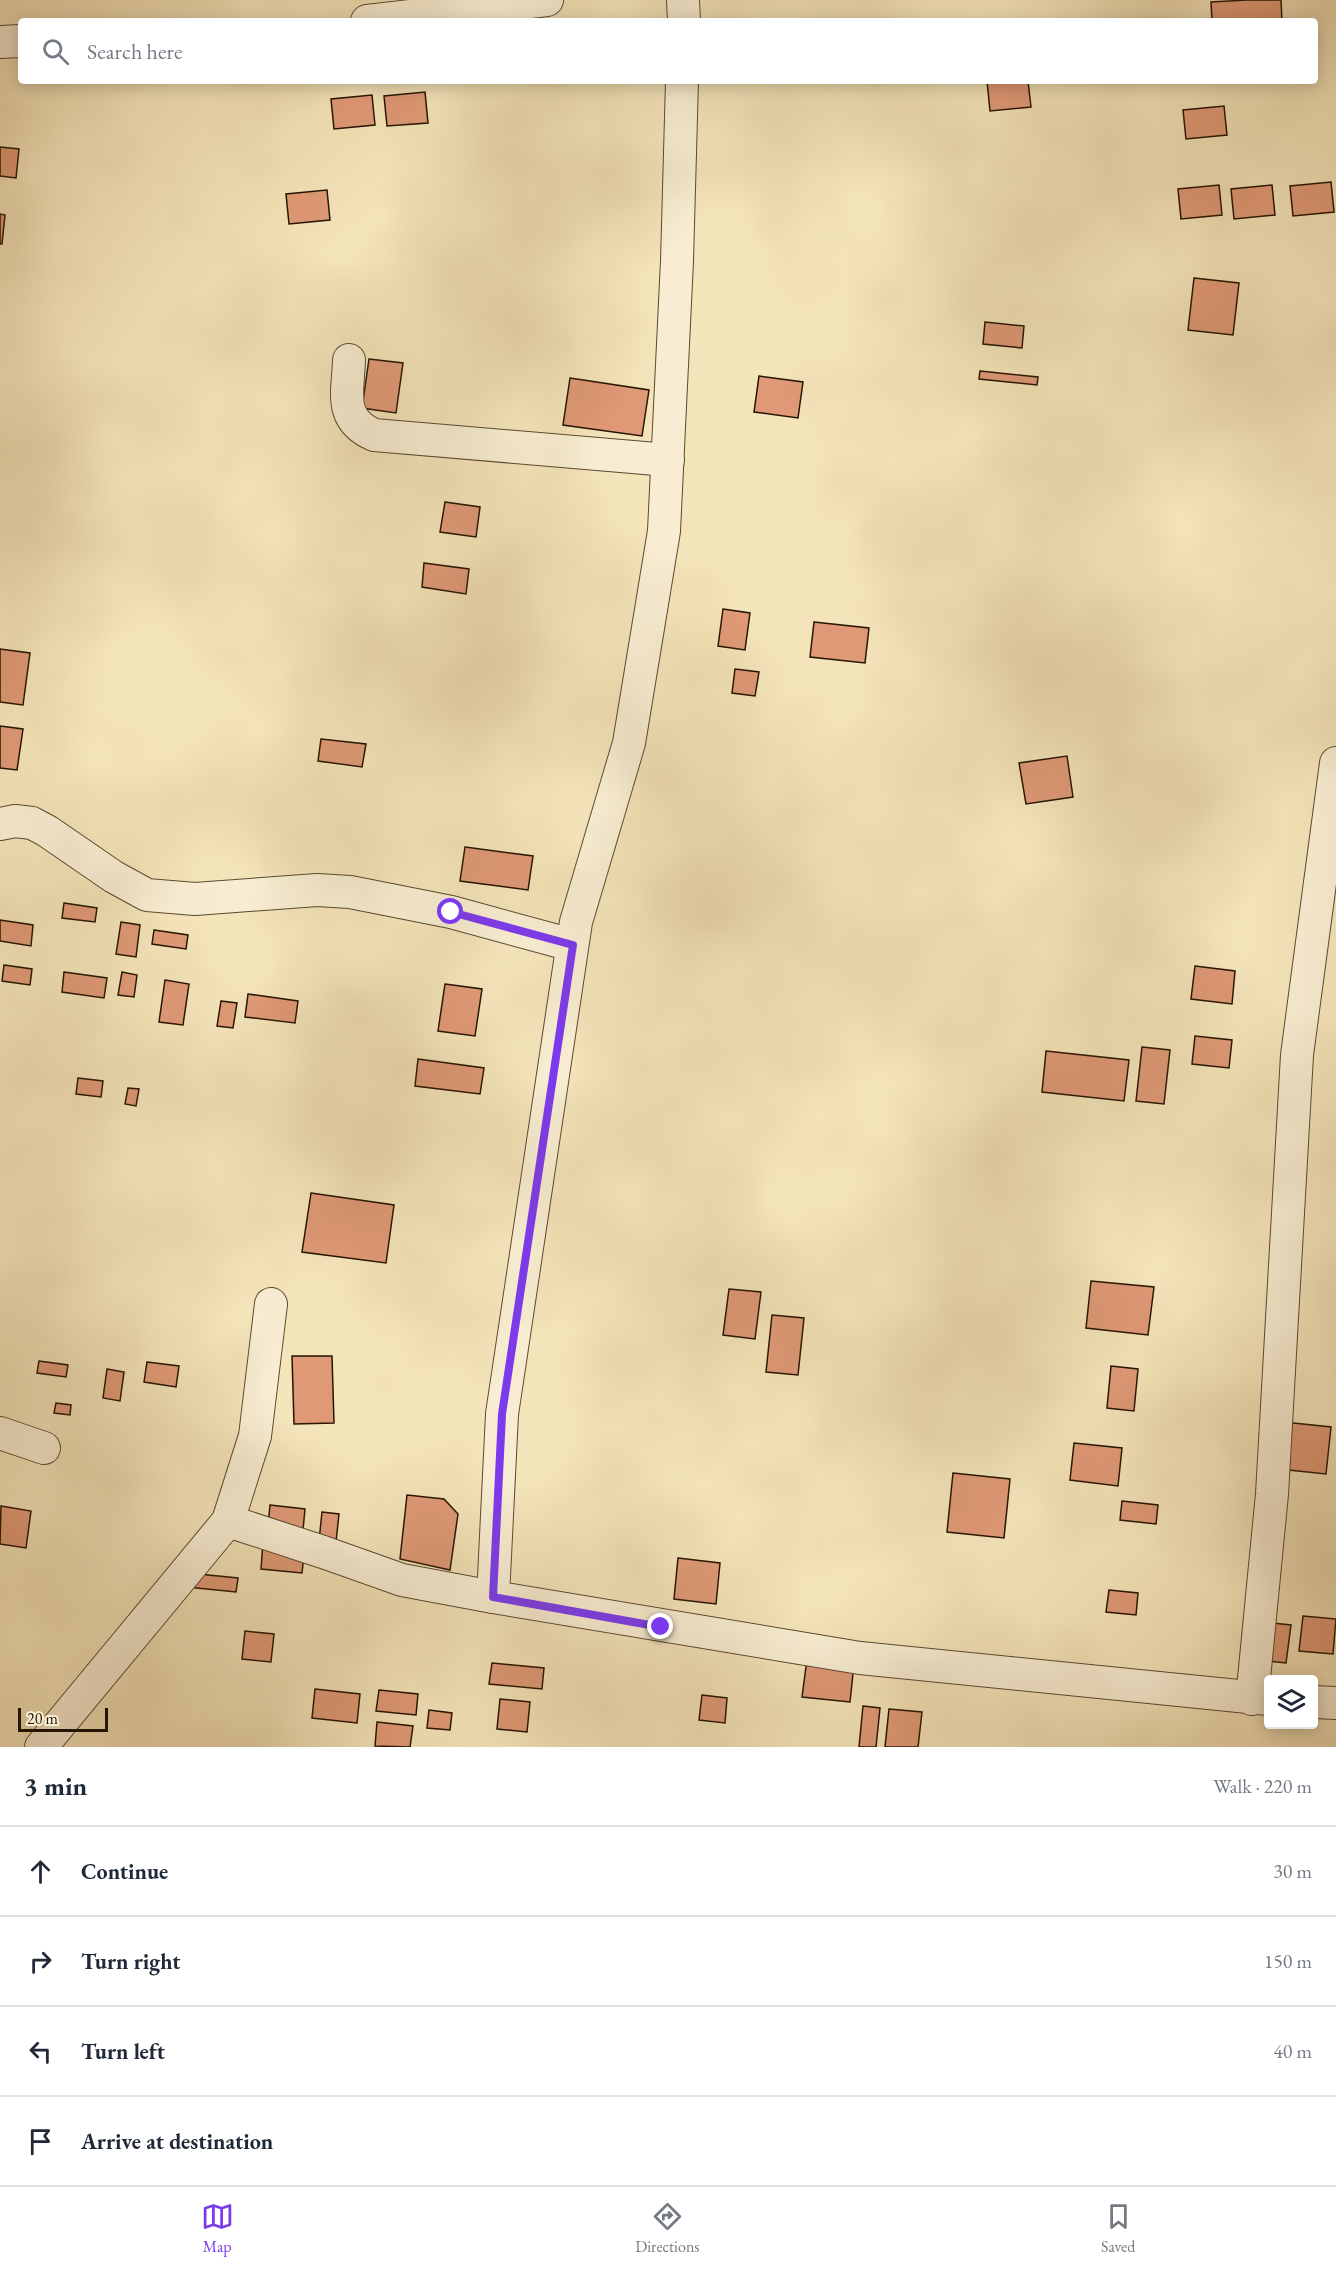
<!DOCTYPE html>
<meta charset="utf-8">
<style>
body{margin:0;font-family:"EB Garamond",serif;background:#f6f6f7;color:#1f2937}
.controls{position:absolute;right:18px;bottom:18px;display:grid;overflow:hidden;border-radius:6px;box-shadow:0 3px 15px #0003}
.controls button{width:54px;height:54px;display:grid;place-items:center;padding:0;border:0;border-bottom:2px solid #e0e1e3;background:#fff;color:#1f2937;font:30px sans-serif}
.scale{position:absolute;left:18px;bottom:15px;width:90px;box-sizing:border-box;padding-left:6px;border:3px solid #261503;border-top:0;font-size:16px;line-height:21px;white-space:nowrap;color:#261503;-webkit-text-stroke:4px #f8edd2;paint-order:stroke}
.stop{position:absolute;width:18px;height:18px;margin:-14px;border:4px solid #7c3aed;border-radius:50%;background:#fff}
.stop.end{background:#7c3aed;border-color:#fff;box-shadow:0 2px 6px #0008}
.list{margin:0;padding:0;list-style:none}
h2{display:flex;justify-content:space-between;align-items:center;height:78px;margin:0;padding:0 24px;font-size:26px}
h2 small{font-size:20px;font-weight:400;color:#747a83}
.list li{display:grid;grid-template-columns:39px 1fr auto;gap:18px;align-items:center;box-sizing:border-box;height:90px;padding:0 24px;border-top:2px solid #e0e1e3}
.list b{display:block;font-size:22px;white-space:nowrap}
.list em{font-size:20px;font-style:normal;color:#747a83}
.icon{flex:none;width:33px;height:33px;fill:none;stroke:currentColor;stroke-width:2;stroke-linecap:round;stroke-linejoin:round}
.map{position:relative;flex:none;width:1336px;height:1747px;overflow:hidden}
.search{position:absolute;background:#fff;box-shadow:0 3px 15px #0003;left:18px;right:18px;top:18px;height:66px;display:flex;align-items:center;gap:15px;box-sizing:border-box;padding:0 21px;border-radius:6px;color:#747a83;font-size:22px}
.sheet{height:438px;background:#fff}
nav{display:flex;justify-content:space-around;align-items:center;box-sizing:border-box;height:84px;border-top:2px solid #e0e1e3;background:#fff;font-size:16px;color:#747a83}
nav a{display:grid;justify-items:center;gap:3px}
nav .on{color:#7c3aed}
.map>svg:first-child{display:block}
</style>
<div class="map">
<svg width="1336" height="1747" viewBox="0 0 1336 1747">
<rect width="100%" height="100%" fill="#f4e4b9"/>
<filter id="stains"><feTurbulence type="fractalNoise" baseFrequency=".00333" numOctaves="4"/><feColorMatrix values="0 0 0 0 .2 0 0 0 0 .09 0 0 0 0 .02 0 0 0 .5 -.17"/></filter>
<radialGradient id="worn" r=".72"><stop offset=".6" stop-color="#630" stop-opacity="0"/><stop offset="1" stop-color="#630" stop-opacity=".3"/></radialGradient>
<!-- building -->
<g fill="#df9976" stroke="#261503" stroke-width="1.5">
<path d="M1247 0H1281L1282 21H1212L1211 2Z"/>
<path d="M987 81H1028L1031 107 990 111Z"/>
<path d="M425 92 428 123 387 126 384 96Z"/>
<path d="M372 95 375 125 334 129 331 99Z"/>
<path d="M1224 106 1227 135 1186 139 1183 110Z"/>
<path d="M0 147 19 149 16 178 0 176Z"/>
<path d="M1331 182 1334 212 1293 216 1290 186Z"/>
<path d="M1219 185 1222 215 1181 219 1178 189Z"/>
<path d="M1272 185 1275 215 1234 219 1231 189Z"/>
<path d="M327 190 330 220 289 224 286 194Z"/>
<path d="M0 214 5 215 2 244H0Z"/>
<path d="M1194 278 1239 283 1233 335 1188 330Z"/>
<path d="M985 322 1024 326 1022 348 983 344Z"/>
<path d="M369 359 403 363 396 413 362 408Z"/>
<path d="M980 371 1038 377 1037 385 979 379Z"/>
<path d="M759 376 803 382 798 418 754 412Z"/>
<path d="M570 378 649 390 642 436 563 425Z"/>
<path d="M445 502 480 507 476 537 440 532Z"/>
<path d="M424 563 469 569 466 594 422 587Z"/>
<path d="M723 609 750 613 745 650 718 646Z"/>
<path d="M814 622 869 628 865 663 810 657Z"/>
<path d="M0 649 30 653 23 705 0 702Z"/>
<path d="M735 669 759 672 755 696 732 693Z"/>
<path d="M0 726 23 729 17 770 0 768Z"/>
<path d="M321 739 366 744 362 767 318 761Z"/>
<path d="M1067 756 1073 797 1026 804 1019 763Z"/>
<path d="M465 847 533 856 528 890 460 881Z"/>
<path d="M64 903 97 908 95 922 62 918Z"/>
<path d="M0 920 33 925 31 946 0 941Z"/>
<path d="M121 922 140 925 136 957 116 954Z"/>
<path d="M154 930 188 935 186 949 152 944Z"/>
<path d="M4 965 32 969 30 985 2 981Z"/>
<path d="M1195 966 1235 971 1232 1004 1191 999Z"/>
<path d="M64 972 107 978 104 998 62 992Z"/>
<path d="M122 972 137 975 134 997 118 995Z"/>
<path d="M165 980 189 984 183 1025 159 1022Z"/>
<path d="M445 984 482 989 475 1036 438 1031Z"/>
<path d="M248 994 298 1001 295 1023 245 1017Z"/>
<path d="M221 1001 237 1003 233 1028 217 1026Z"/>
<path d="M1195 1036 1232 1040 1229 1068 1192 1064Z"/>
<path d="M1142 1047 1170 1050 1164 1104 1136 1101Z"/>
<path d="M1046 1051 1129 1060 1124 1101 1042 1092Z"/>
<path d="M418 1059 484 1068 480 1094 415 1086Z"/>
<path d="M78 1078 103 1081 101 1097 76 1094Z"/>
<path d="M128 1088 139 1089 136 1106 125 1104Z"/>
<path d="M311 1193 394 1205 386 1263 302 1252Z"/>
<path d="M1091 1281 1154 1287 1148 1335 1086 1328Z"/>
<path d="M729 1289 761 1292 755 1339 723 1335Z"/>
<path d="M772 1315 804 1318 798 1375 766 1372Z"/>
<path d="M292 1356H332L334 1423 294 1424Z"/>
<path d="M39 1361 68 1365 66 1377 37 1373Z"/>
<path d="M147 1362 179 1366 176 1387 144 1382Z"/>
<path d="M1111 1366 1138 1369 1134 1411 1107 1408Z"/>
<path d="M107 1369 124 1372 120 1401 103 1398Z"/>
<path d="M56 1403 71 1405 70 1415 54 1413Z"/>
<path d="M1284 1422 1331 1427 1326 1474 1279 1469Z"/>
<path d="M1074 1443 1122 1448 1118 1486 1070 1480Z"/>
<path d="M953 1473 1010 1479 1004 1538 947 1532Z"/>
<path d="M407 1495 444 1499 458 1514 450 1570 400 1559Z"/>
<path d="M1122 1501 1158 1505 1156 1524 1120 1520Z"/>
<path d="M270 1505 305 1509 303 1530 268 1526Z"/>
<path d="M1 1506 31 1511 26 1548 0 1544Z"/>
<path d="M322 1512 339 1514 336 1542 319 1541Z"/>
<path d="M263 1542 305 1546 302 1573 261 1569Z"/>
<path d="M678 1558 720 1563 716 1604 674 1599Z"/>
<path d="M188 1573 238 1578 236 1592 187 1587Z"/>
<path d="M1109 1590 1138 1593 1136 1615 1106 1612Z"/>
<path d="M1303 1616 1336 1619 1333 1654 1299 1651Z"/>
<path d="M1264 1622 1291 1625 1286 1663 1260 1660Z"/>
<path d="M245 1631 274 1634 271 1662 242 1659Z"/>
<path d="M807 1659 854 1664 850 1702 802 1697Z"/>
<path d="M492 1663 544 1668 542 1689 489 1684Z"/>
<path d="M315 1689 360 1694 357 1723 312 1718Z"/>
<path d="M379 1690 418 1694 416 1715 376 1711Z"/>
<path d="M702 1695 727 1698 725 1723 699 1720Z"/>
<path d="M500 1699 530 1702 527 1732 497 1729Z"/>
<path d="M863 1706 880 1708 876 1747H859Z"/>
<path d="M889 1709 922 1712 918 1747H885Z"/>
<path d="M429 1710 452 1713 450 1730 427 1728Z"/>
<path d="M377 1722 413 1726 410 1747 375 1746Z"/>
</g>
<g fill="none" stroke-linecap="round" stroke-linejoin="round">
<!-- minor casing -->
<g stroke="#5a4930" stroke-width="34">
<g id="minor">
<path d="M683 0 684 21"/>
<path d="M367 21 547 0"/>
<path d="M0 42 21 41"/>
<path d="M682 81 677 261 664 531 629 743 576 922 502 1414 493 1597 860 1658 1268 1699"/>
<path d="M349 360C348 392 338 419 374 435L668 460"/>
<path d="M0 824 15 821 32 823 47 831 114 877 147 895 195 899 317 890 350 892 451 912 572 945"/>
<path d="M0 1433 44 1448"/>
<path d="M228 1521 323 1552 402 1580 493 1597"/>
<path d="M1252 1699 1272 1494 1297 1055 1336 763"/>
<path d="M1314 1702 1336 1703"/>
<path d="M41 1747 228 1521 255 1436 271 1304"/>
</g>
</g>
<!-- minor -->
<use href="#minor" stroke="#f8edd2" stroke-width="32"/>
</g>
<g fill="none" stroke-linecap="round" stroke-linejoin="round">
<!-- route -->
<path stroke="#7c3aed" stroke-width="8" d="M451 912 573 945 502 1414 493 1597 661 1627"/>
</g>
<rect width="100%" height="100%" filter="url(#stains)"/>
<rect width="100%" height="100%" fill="url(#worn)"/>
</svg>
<div class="controls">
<button><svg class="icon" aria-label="layers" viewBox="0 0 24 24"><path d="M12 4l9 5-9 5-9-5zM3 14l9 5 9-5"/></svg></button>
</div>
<div class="scale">20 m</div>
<div class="stop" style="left:451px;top:912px"></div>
<div class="stop end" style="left:661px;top:1627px"></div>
<div class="search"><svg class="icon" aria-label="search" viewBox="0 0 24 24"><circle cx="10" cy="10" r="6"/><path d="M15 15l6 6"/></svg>Search here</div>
</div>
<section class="sheet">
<h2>3 min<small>Walk · 220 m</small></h2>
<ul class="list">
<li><svg class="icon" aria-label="ahead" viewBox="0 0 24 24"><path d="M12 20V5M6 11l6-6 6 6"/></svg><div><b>Continue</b></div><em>30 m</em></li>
<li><svg class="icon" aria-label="right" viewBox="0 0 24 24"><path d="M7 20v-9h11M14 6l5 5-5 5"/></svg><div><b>Turn right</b></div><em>150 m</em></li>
<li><svg class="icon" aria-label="left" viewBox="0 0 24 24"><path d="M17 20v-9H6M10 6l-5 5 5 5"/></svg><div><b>Turn left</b></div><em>40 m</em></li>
<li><svg class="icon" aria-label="arrive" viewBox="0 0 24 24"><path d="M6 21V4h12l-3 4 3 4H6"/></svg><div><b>Arrive at destination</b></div></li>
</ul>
</section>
<nav>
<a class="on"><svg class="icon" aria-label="map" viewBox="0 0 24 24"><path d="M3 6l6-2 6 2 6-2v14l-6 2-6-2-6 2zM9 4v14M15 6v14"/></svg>Map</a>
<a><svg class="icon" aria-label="directions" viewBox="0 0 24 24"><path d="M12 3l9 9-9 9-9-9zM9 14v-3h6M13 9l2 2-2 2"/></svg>Directions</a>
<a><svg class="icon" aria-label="saved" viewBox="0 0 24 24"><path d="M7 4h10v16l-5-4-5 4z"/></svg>Saved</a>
</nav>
